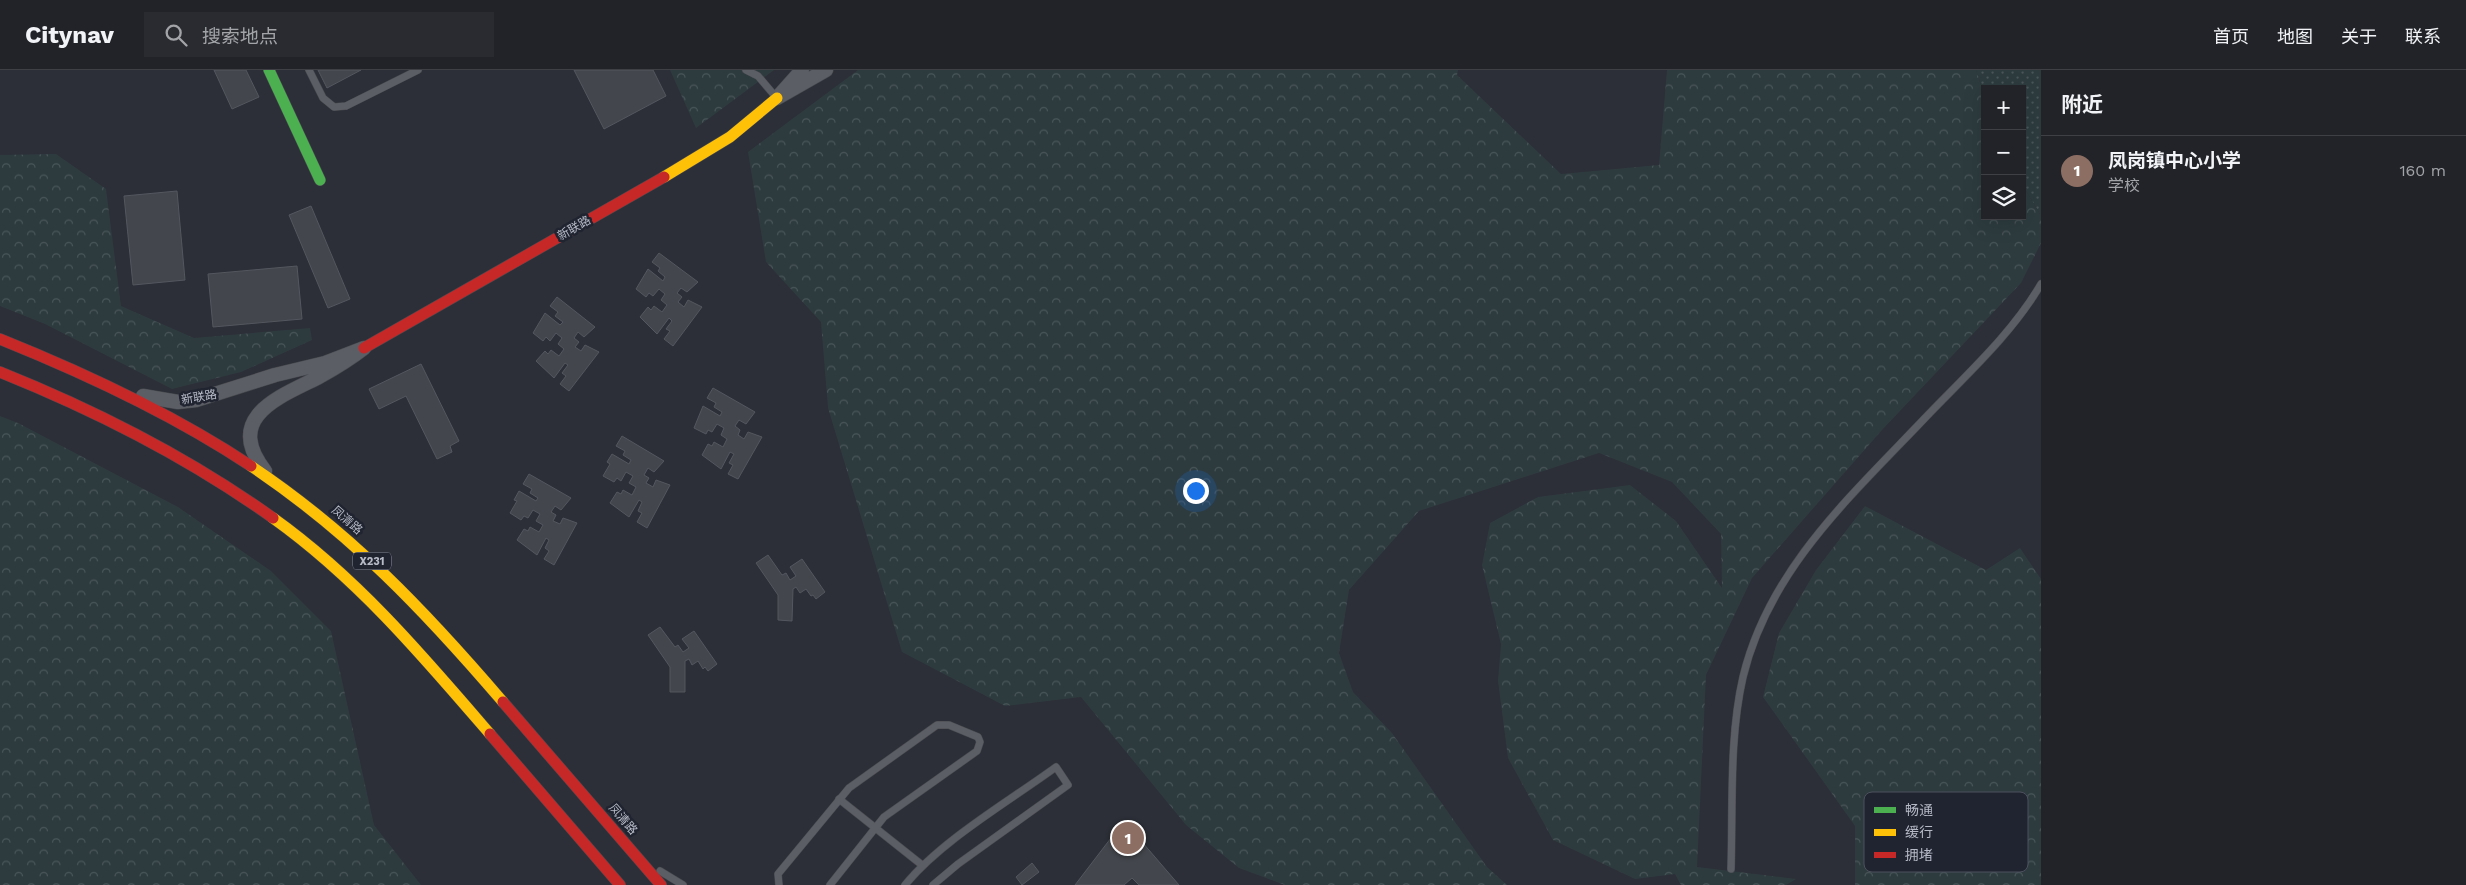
<!DOCTYPE html>
<html lang="zh">
<meta charset="utf-8">
<style>
body{margin:0;font-family:"Work Sans","Noto Sans SC",sans-serif;background:#292b31;color:#f1f3f6}
.controls{position:absolute;right:15px;top:15px;display:grid;overflow:hidden;border-radius:0px;box-shadow:0 5px 20px #0002}
.controls button{width:45px;height:45px;display:grid;place-items:center;padding:0;border:0;border-bottom:1px solid #3e4046;background:#212329;color:#f1f3f6;font:25px sans-serif}
.you{position:absolute;left:1195px;top:420px;width:18px;height:18px;margin:-12px;border:4px solid #fff;border-radius:50%;background:#1a73e8;box-shadow:0 0 0 8px #1a73e833}
.badge{display:grid;place-items:center;width:32px;height:32px;border-radius:50%;background:#8c9099;color:#fff;font-size:16px;font-weight:700}
.pin{position:absolute;translate:-50% -50%;border:2px solid #fff;box-shadow:0 1px 5px #0006}
.list{margin:0;padding:0;list-style:none}
h2{display:flex;justify-content:space-between;align-items:center;height:65px;margin:0;padding:0 20px;font-size:21px}
h2 small{font-size:16px;font-weight:400;color:#a2a4a8}
.list li{display:grid;grid-template-columns:32px 1fr auto;gap:15px;align-items:center;box-sizing:border-box;height:70px;padding:0 20px;border-top:1px solid #3e4046}
.list b{display:block;font-size:19px;white-space:nowrap}
.list p{margin:0;font-size:16px;white-space:nowrap;color:#a2a4a8}
.list em{font-size:16px;font-style:normal;color:#a2a4a8}
.icon{flex:none;width:28px;height:28px;fill:none;stroke:currentColor;stroke-width:2;stroke-linecap:round;stroke-linejoin:round}
.map{position:relative;flex:none;width:2041px;height:815px;overflow:hidden}
header{display:flex;align-items:center;gap:30px;box-sizing:border-box;height:70px;padding:0 25px;background:#212329;border-bottom:1px solid #3e4046}
header strong{font-size:24px}
nav{display:flex;gap:28px;margin-inline-start:auto;font-size:18px}
.search{width:350px;height:45px;background:#292b31;display:flex;align-items:center;gap:12px;box-sizing:border-box;padding:0 18px;border-radius:0px;color:#a2a4a8;font-size:19px}
main{display:flex}
aside{flex:1;background:#212329}
.map>svg:first-child{display:block}
</style>
<header>
<strong>Citynav</strong>
<div class="search"><svg class="icon" aria-label="search" viewBox="0 0 24 24"><circle cx="10" cy="10" r="6"/><path d="M15 15l6 6"/></svg>搜索地点</div>
<nav><a>首页</a><a>地图</a><a>关于</a><a>联系</a></nav>
</header>
<main>
<div class="map">
<svg width="2041" height="815" viewBox="0 0 2041 815">
<defs>
<pattern id="grass-dots" width="8" height="8" patternUnits="userSpaceOnUse" patternTransform="scale(1.25)"><rect width="8" height="8" fill="#2d3b3f"/><path d="M2 2h.1M6 6h.1" fill="none" stroke="#495559" stroke-width="1.8" stroke-linecap="round"/></pattern>
<pattern id="forest-crowns" width="20" height="18" patternUnits="userSpaceOnUse" patternTransform="scale(1.25)"><rect width="20" height="18" fill="#2d3b3f"/><path d="M2 6a3 3 0 1 1 6 0M12 15a3 3 0 1 1 6 0" fill="none" stroke="#495559"/></pattern>
</defs>
<rect width="100%" height="100%" fill="#2c2f37"/>
<!-- grass -->
<path fill="url(#grass-dots)" d="M1976 0H2041V146L2022 114V19H1985V27Z"/>
<!-- forest -->
<g fill="url(#forest-crowns)">
<path d="M670 0H774L696 58Z"/>
<path d="M858 0H1458L1457 5 1561 104 1659 95 1667 0H1976L1985 27V146H2022V114L2041 146V173L2021 213 1882 360 1752 508 1706 605 1697 797 1796 809 1786 815H1681L1675 804 1635 809 1553 770 1508 688 1498 611 1501 574 1482 495 1490 453 1538 427 1630 415 1676 451 1722 518 1721 464 1672 412 1599 383 1419 441 1349 520 1339 583 1353 622 1392 663 1487 797 1507 815H1285L1239 798 1186 755 1081 627 1005 636 902 582 828 338 821 252 766 192 748 82Z"/>
<path d="M56 84 106 119 121 236 194 268 310 258 312 270 241 302 172 319 45 254 0 236V85Z"/>
<path d="M0 346 18 353 178 437 271 501 331 561 374 755 421 815H0Z"/>
<path d="M1865 436 1986 500 2020 478 2041 509V815H1855V756L1763 627 1779 563 1816 500Z"/>
</g>
<!-- building -->
<g fill="#43464c" stroke="#54575f">
<path d="M214 0H246L259 27 232 39Z"/>
<path d="M318 0H361L327 18Z"/>
<path d="M574 0H653L666 26 604 59Z"/>
<path d="M177 121 185 210 133 215 124 126Z"/>
<path d="M311 136 350 229 328 238 289 145Z"/>
<path d="M659 183 698 212 687 222 681 218 677 223 682 227 678 232 684 237 688 230 702 237 673 276 664 269 670 261 666 259 672 251 669 248 657 264 640 247 648 237 651 240 654 236 662 242 667 235 661 230 665 224 659 219 653 226 649 223 646 227 636 219 648 199 663 211 665 207 658 201 660 198 652 192Z"/>
<path d="M297 196 302 249 213 257 208 204Z"/>
<path d="M557 227 595 257 584 267 578 262 574 268 579 272 575 277 581 281 585 275 599 282 569 321 560 314 566 306 562 303 568 295 565 293 554 308 536 291 545 281 548 284 551 280 559 286 564 279 558 274 562 268 556 263 550 271 546 267 543 271 533 263 545 243 560 255 563 252 555 246 558 242 550 236Z"/>
<path d="M421 294 459 371 450 376 452 382 437 389 406 326 379 339 369 319Z"/>
<path d="M713 318 755 342 746 354 739 350 735 356 740 360 738 365 744 369 748 362 762 367 738 409 728 404 733 395 729 393 734 384 730 382 721 399 702 385 708 374 712 376 714 372 723 377 727 369 721 365 724 358 717 354 712 362 708 360 706 364 694 358 703 336 720 346 722 342 714 337 716 333 707 328Z"/>
<path d="M622 366 664 391 654 402 648 398 644 405 649 408 646 413 653 417 656 410 670 415 647 458 637 452 642 443 638 441 642 432 639 430 629 447 610 433 617 422 621 424 623 420 632 425 636 417 629 413 633 406 626 402 621 411 617 408 614 412 603 406 610 394 607 392 612 384 629 394 631 390 623 385 625 381 616 376Z"/>
<path d="M529 404 571 428 561 440 555 436 551 442 556 445 553 451 560 454 563 448 577 453 554 495 544 489 549 481 545 478 549 470 546 468 537 485 517 470 524 459 528 461 530 457 539 462 543 455 536 451 540 444 533 440 528 448 524 446 521 450 510 443 517 431 514 430 519 421 536 431 538 428 530 423 532 419 523 414Z"/>
<path d="M768 485 782 505 786 503 790 510 796 506 790 497 802 489 825 522 816 529 813 525 811 526 806 519 800 523 796 517 793 519 792 551 778 550V525L756 493Z"/>
<path d="M660 557 675 577 678 575 683 582 689 578 682 569 694 561 717 594 708 601 705 597 703 599 698 591 692 595 689 589 685 591V622H670V597L648 565Z"/>
<path d="M1124 751 1179 815H1139L1132 808 1124 815H1075Z"/>
<path d="M1032 793 1039 802 1022 815 1016 807Z"/>
</g>
<g fill="none" stroke-linecap="round" stroke-linejoin="round">
<!-- lane casing -->
<g stroke="#484a50" stroke-width="8">
<g id="lane">
<path d="M309 0 323 28 334 37 346 36 418 0"/>
<path d="M746 0 758 6 775 26"/>
<path d="M839 729 922 795"/>
<path d="M1731 799C1733 736 1729 668 1743 607 1769 499 1852 425 1925 348 1965 306 2012 264 2041 214"/>
<path d="M660 801 683 815"/>
<path d="M779 815 778 804 849 718 937 655H949L978 667 980 672 977 681 884 747 830 815"/>
<path d="M905 815C942 770 1008 732 1056 697L1068 715 958 794 933 815"/>
</g>
</g>
<!-- street casing -->
<g stroke="#484a50" stroke-width="15">
<g id="street">
<path d="M802 0 777 28 826 0"/>
<path d="M143 326 178 332 196 330 275 305 325 293 364 278C350 289 335 298 319 307 279 327 223 347 265 401"/>
</g>
</g>
<!-- fast casing -->
<g stroke="#484a50" stroke-width="12">
<path id="fast" d="M269 0 320 110"/>
</g>
<!-- slow casing -->
<g stroke="#484a50" stroke-width="12">
<g id="slow">
<path d="M664 107 730 67 777 28"/>
<path d="M251 396C351 463 425 541 503 632"/>
<path d="M273 448C357 508 423 586 490 664"/>
</g>
</g>
<!-- jam casing -->
<g stroke="#484a50" stroke-width="12">
<g id="jam">
<path d="M0 269C87 304 173 344 251 396"/>
<path d="M364 278 664 107"/>
<path d="M0 302C97 341 188 387 273 448"/>
<path d="M503 632 661 815"/>
<path d="M490 664 620 815"/>
</g>
</g>
<!-- lane -->
<use href="#lane" stroke="#5c5e65" stroke-width="7"/>
<!-- street -->
<use href="#street" stroke="#5c5e65" stroke-width="14"/>
<!-- fast -->
<use href="#fast" stroke="#4caf50" stroke-width="11"/>
<!-- slow -->
<use href="#slow" stroke="#ffc107" stroke-width="11"/>
<!-- jam -->
<use href="#jam" stroke="#c62828" stroke-width="11"/>
</g>
<g text-anchor="middle" dominant-baseline="central" stroke-width="5" stroke-linejoin="round" paint-order="stroke">
<!-- shield labels -->
<rect fill="#202431" stroke="#898d9a" stroke-width="1" x="353" y="482.5" width="38" height="17" rx="4"/>
<g font-size="11" font-weight="bold" fill="#b6bac7">
<text x="372" y="491">X231</text>
</g>
<!-- street labels -->
<g font-size="12" fill="#b6bac7" stroke="#202431">
<text transform="translate(574 158) rotate(-30)">新联路</text>
<text transform="translate(199 327) rotate(-10)">新联路</text>
<text transform="translate(347 450) rotate(41)">凤清路</text>
<text transform="translate(623 749) rotate(49)">凤清路</text>
</g>
</g>
<!-- legend -->
<rect x="1864" y="722" width="164" height="80" rx="8" fill="#202431" stroke="#4d515e" stroke-width="1"/>
<rect x="1874" y="737" width="22" height="6" fill="#4caf50"/>
<rect x="1874" y="759" width="22" height="7" fill="#ffc107"/>
<rect x="1874" y="782" width="22" height="6" fill="#c62828"/>
<g font-size="14" fill="#b6bac7">
<text x="1905" y="745">畅通</text>
<text x="1905" y="767">缓行</text>
<text x="1905" y="790">拥堵</text>
</g>
</svg>
<div class="controls">
<button>+</button>
<button>−</button>
<button><svg class="icon" aria-label="layers" viewBox="0 0 24 24"><path d="M12 4l9 5-9 5-9-5zM3 14l9 5 9-5"/></svg></button>
</div>
<div class="you"></div>
<div class="pin badge" style="left:1128px;top:768px;background:#8d6e63">1</div>
</div>
<aside>
<h2>附近<small></small></h2>
<ul class="list">
<li><span class="badge" style="background:#8d6e63">1</span><div><b>凤岗镇中心小学</b><p>学校</p></div><em>160 m</em></li>
</ul>
</aside>
</main>
